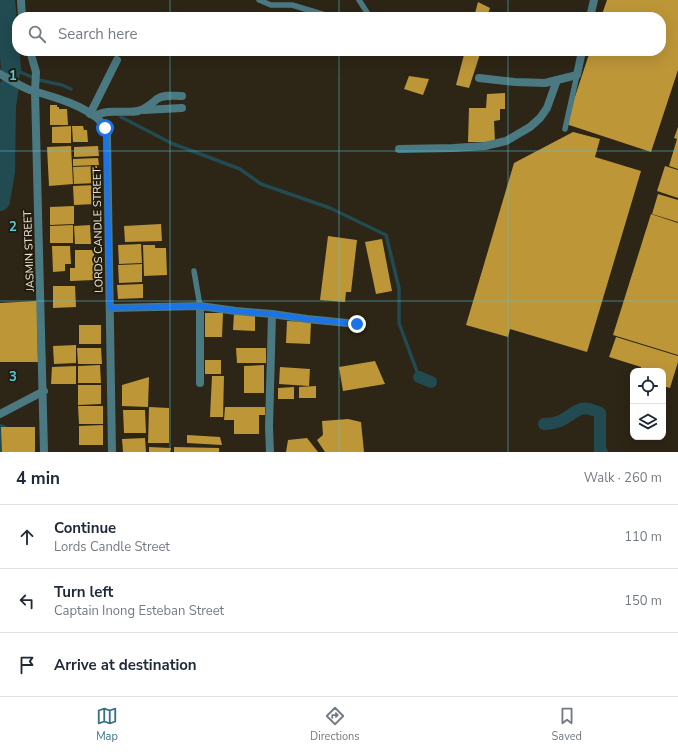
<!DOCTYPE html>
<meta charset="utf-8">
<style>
body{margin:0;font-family:"Nunito Sans",sans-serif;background:#f6f6f7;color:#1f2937}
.controls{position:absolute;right:12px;bottom:12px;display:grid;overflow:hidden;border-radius:8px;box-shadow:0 4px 16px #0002}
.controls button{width:36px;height:36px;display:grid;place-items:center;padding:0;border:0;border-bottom:1px solid #e0e1e3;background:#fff;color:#1f2937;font:20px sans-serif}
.stop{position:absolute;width:12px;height:12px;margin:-9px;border:3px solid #1a73e8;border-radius:50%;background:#fff}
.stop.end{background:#1a73e8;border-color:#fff;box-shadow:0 1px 4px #0008}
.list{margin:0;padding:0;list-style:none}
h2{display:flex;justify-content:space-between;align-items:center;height:52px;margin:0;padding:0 16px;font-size:17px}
h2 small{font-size:13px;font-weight:400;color:#747a83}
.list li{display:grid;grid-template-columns:26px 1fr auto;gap:12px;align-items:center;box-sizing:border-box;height:64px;padding:0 16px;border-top:1px solid #e0e1e3}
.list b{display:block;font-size:15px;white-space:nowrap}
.list p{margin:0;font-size:13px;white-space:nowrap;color:#747a83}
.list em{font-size:13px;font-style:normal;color:#747a83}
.icon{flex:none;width:22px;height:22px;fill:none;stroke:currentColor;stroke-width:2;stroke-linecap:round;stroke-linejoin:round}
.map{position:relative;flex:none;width:678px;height:452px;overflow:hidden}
.search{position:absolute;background:#fff;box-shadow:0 4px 16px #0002;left:12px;right:12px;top:12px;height:44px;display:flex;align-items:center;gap:10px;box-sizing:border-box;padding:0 14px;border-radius:16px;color:#747a83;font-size:15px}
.sheet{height:244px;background:#fff}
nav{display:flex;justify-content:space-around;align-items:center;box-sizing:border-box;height:56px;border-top:1px solid #e0e1e3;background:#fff;font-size:11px;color:#747a83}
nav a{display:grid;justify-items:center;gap:2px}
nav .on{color:#377182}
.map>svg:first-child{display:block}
</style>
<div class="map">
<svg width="678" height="452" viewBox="0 0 678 452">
<rect width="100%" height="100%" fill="#2d2515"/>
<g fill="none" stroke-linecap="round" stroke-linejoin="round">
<!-- stream -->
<g stroke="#214a51" stroke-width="3.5">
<path d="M11 68 34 78"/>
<path d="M39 80 62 85 71 89"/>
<path d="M121 117 171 143 240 169 261 184 330 208 386 235 399 288V323L419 377"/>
</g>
<!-- canal -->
<g stroke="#214a51" stroke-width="12">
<path d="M419 377 431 382"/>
<path d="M544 424C549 424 555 423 560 421 578 413 577 402 600 413V451L602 452"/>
</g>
<!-- river -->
<g stroke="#214a51" stroke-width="20">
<path d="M5 0 11 68 10 74"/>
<path d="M0 201 5 172 6 106 9 87"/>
<path d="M0 434V449"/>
</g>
</g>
<!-- building -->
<g fill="#bd9638">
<path d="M607 0H678V70L651 152 566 124 590 51H661V17H601Z"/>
<path d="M478 2 490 8 487 17H474Z"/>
<path d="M491 12 508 15 507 17H490Z"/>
<path d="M521 13V17H509V14Z"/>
<path d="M465 51H481L469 88 456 85Z"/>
<path d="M409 76 429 79 423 95 404 89Z"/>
<path d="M505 93V109H500V120L494 121 495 142H468L469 108H486L487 94Z"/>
<path d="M50 105H57V107H59V109H67L68 125H50Z"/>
<path d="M71 126V143H52V127Z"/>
<path d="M72 126H83L84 130H87L88 142H73Z"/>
<path d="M678 127V169L669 166 677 139 674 138Z"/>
<path d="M573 132 600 139 595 157 641 171 587 352 510 329 508 337 466 325 514 163Z"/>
<path d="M71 146 73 184 49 186 47 147Z"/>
<path d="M98 146 99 156 74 157V147Z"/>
<path d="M98 158 99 165 73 166V159Z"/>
<path d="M97 166V183L74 184 73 167Z"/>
<path d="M665 166 678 170V198L657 191Z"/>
<path d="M96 185V204L74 205 73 186Z"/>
<path d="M658 194 678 200V222L652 214Z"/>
<path d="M74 206V224L50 225V207Z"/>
<path d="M651 214 678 223V355L613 335Z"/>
<path d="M161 224 162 241 125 242 124 226Z"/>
<path d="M73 225V243H50V226Z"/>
<path d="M90 225 91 244H75L74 226Z"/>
<path d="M328 236 357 240 351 292H346L345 302 320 300Z"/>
<path d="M382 239 392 291 376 294 365 242Z"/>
<path d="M141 244 142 263 119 264 118 245Z"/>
<path d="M143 245H155V248H166L167 275 144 276Z"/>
<path d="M52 246H70L71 264H65V271L53 272Z"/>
<path d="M75 250H94L95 280 70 281V268H75Z"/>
<path d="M142 264V282L119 283 118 265Z"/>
<path d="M143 284V298L118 299 117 285Z"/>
<path d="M53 286H75L76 307 53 308Z"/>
<path d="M37 301 38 362H0V303Z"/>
<path d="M205 313H223L222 337H205Z"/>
<path d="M234 314 255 315V331L233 330Z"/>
<path d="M287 321 311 322 310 344 286 343Z"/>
<rect x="79" y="325" width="22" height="19"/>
<path d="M616 337 678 356V362L670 388 663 386V371H640L641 367 609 357Z"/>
<path d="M76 345V363L54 364 53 346Z"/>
<path d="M77 348H101L102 364H78Z"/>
<path d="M236 348H266V363H237Z"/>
<rect x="205" y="360" width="16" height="14"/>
<path d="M375 361 385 384 343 391 339 367Z"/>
<path d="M100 365 101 383H78V366Z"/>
<path d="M264 365V393H244V366Z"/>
<path d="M76 366V384H51L52 367Z"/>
<path d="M280 367 310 369 309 386 279 384Z"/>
<path d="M212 376H224L223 417H210Z"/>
<path d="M149 377 148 407 122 406V385Z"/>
<path d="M78 385H101V404L78 405Z"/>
<path d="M316 386V398H299V387Z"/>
<path d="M294 387V399H278V388Z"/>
<path d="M78 406H103V424H79Z"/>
<path d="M149 407 169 408V443H148Z"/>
<path d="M225 407H265V415H259V434H234V420H224Z"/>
<path d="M123 410H145L146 433H124Z"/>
<path d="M348 419 361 422 364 452H325L317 440 323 435 322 421Z"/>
<path d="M103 425V445H79V426Z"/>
<path d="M1 427H35V452H2Z"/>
<path d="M187 435 220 437 222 445 187 443Z"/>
<path d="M145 438 146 452H123L122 439Z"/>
<path d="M307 438 318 452H286L288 440Z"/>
<path d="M149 447 171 448 170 452H149Z"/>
<path d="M174 447 219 448V452H174Z"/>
</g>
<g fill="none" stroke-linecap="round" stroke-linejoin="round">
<!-- lane -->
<g stroke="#4a7982" stroke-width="5.5">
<path d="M259 0 271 5H292L332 17"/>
<path d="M359 0 370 17"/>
<path d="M437 51 442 53"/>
<path d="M565 129 577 75"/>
<path d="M194 271 200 306"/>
</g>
<!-- street -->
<g stroke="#4a7982" stroke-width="8">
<path d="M21 0 22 17"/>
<path d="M590 17 594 0"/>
<path d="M30 51 36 72 35 91 44 452"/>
<path d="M0 74C9 79 20 86 30 90 51 96 88 106 102 123 105 127 106 131 107 135L112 452"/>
<path d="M479 78 515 82 545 83 577 75 582 51"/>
<path d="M144 110 182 108"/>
<path d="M90 114 117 60"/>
<path d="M95 116C107 108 125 114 138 111 146 109 151 104 157 99 164 94 174 96 182 96"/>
<path d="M399 149 453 148 485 146 506 141 530 127 540 118 547 108 557 80"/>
<path d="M110 308 200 306 236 311 272 314 307 319 357 324"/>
<path d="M200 383V306"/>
<path d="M0 414 44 391"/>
<path d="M270 452 269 427 272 314"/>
</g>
</g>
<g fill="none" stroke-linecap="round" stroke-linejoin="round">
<!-- route -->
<path stroke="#1a73e8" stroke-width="5" d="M105 128 106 135 110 308 200 306 236 311 272 314 307 319 357 324"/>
</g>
<!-- grid -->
<path fill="none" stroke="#54cade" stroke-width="1" stroke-opacity="0.55" d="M170 0V17M339 0V17M508 0V17M170 51V452M339 51V452M508 51V452M0 151H678M0 301H678"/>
<g text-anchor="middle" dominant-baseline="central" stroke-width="4" stroke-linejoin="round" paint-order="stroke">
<!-- street labels -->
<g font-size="11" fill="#efeae0" stroke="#231c0c">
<text transform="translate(98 230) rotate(-91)">LORDS CANDLE STREET</text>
<text transform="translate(29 251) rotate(-92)">JASMIN STREET</text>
</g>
</g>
<g font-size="13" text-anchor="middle" font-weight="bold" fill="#54cade" stroke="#231c0c" stroke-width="4" stroke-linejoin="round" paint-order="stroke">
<text x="13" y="80">1</text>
<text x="13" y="231">2</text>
<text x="13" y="381">3</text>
</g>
</svg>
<div class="controls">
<button><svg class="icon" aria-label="locate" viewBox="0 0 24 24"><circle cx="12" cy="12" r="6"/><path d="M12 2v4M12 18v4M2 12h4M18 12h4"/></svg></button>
<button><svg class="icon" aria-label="layers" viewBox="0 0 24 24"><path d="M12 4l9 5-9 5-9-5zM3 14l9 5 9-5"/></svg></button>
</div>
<div class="stop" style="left:105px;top:128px"></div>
<div class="stop end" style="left:357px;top:324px"></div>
<div class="search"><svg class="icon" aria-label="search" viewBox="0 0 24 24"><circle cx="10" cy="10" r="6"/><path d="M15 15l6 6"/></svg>Search here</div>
</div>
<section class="sheet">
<h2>4 min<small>Walk · 260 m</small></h2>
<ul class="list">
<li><svg class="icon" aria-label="ahead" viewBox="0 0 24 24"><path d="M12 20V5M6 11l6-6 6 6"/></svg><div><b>Continue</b><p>Lords Candle Street</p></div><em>110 m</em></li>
<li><svg class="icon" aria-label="left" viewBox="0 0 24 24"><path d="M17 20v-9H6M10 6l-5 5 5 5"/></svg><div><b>Turn left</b><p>Captain Inong Esteban Street</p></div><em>150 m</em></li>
<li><svg class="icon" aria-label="arrive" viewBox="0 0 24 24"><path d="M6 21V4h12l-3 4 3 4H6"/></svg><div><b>Arrive at destination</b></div></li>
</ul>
</section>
<nav>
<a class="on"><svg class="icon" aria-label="map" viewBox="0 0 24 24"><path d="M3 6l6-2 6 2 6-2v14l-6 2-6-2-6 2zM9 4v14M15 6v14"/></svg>Map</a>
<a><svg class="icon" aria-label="directions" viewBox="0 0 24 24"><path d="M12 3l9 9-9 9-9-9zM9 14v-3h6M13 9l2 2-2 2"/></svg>Directions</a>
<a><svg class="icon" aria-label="saved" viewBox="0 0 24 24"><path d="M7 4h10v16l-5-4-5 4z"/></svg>Saved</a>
</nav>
